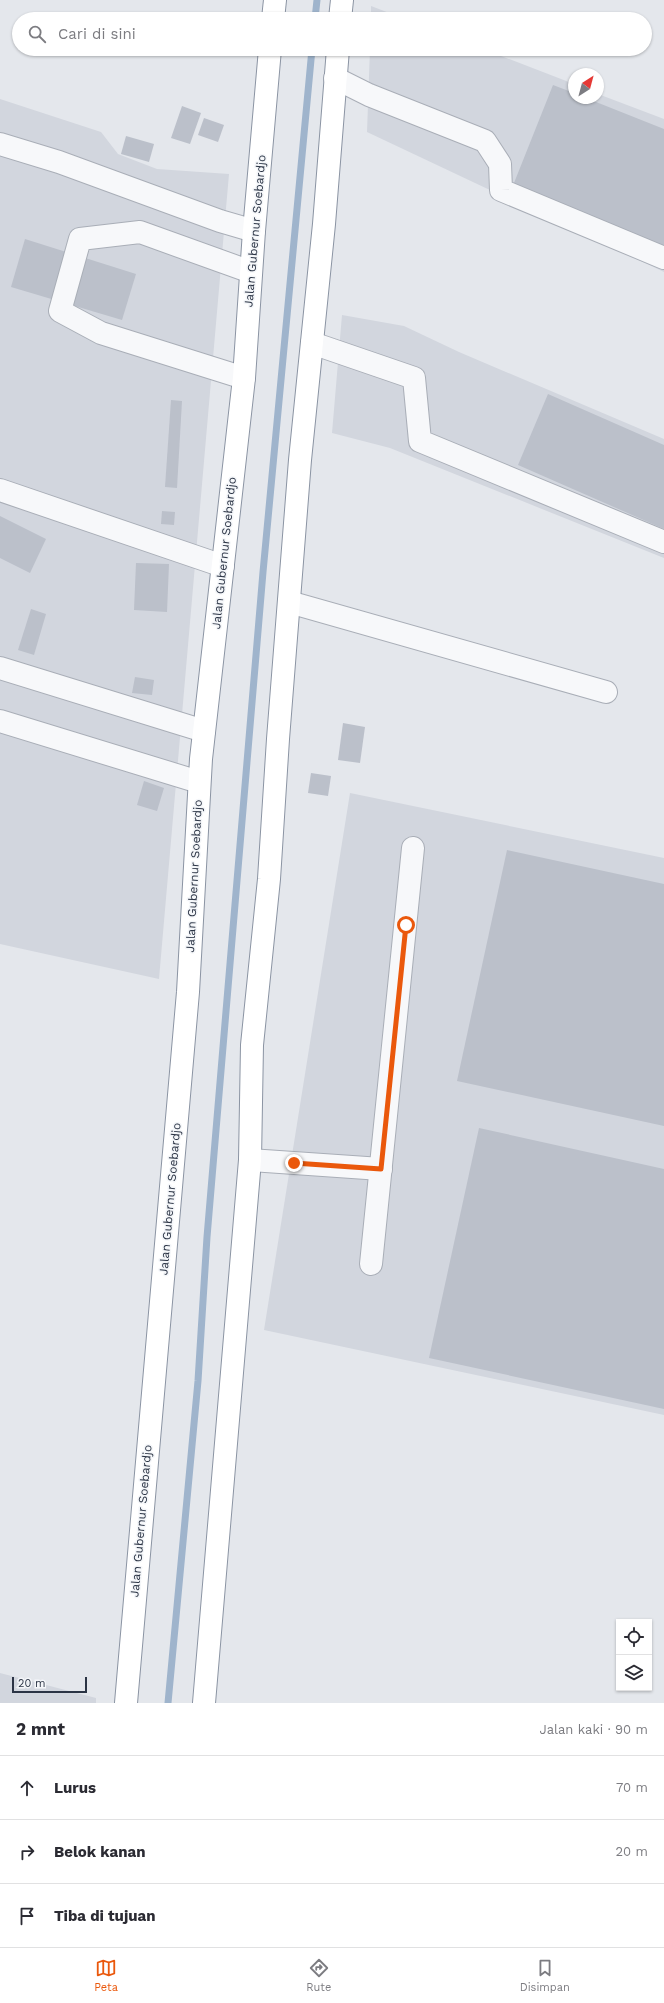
<!DOCTYPE html>
<html lang="id">
<meta charset="utf-8">
<style>
body{margin:0;font-family:"Work Sans",sans-serif;background:#f2f2f3;color:#2b2b33}
.controls{position:absolute;right:12px;bottom:12px;display:grid;overflow:hidden;border-radius:0px;box-shadow:0 1px 3px #0004}
.controls button{width:36px;height:36px;display:grid;place-items:center;padding:0;border:0;border-bottom:1px solid #e1e1e2;background:#fff;color:#2b2b33;font:20px sans-serif}
.compass{position:absolute;left:568px;top:68px;width:36px;height:36px;border-radius:50%;background:#fff;box-shadow:0 1px 3px #0004;rotate:36deg}
.scale{position:absolute;left:12px;bottom:10px;width:75px;box-sizing:border-box;padding-left:4px;border:2px solid #2b3445;border-top:0;font-size:11px;line-height:14px;white-space:nowrap;color:#2b3445;-webkit-text-stroke:3px #f4f6f9;paint-order:stroke}
.stop{position:absolute;width:12px;height:12px;margin:-9px;border:3px solid #ea580c;border-radius:50%;background:#fff}
.stop.end{background:#ea580c;border-color:#fff;box-shadow:0 1px 4px #0008}
.list{margin:0;padding:0;list-style:none}
h2{display:flex;justify-content:space-between;align-items:center;height:52px;margin:0;padding:0 16px;font-size:17px}
h2 small{font-size:13px;font-weight:400;color:#7c7c81}
.list li{display:grid;grid-template-columns:26px 1fr auto;gap:12px;align-items:center;box-sizing:border-box;height:64px;padding:0 16px;border-top:1px solid #e1e1e2}
.list b{display:block;font-size:15px;white-space:nowrap}
.list em{font-size:13px;font-style:normal;color:#7c7c81}
.icon{flex:none;width:22px;height:22px;fill:none;stroke:currentColor;stroke-width:2;stroke-linecap:round;stroke-linejoin:round}
.map{position:relative;flex:none;width:664px;height:1703px;overflow:hidden}
.search{position:absolute;background:#fff;box-shadow:0 1px 3px #0004;left:12px;right:12px;top:12px;height:44px;display:flex;align-items:center;gap:10px;box-sizing:border-box;padding:0 14px;border-radius:22px;color:#7c7c81;font-size:15px}
.sheet{height:244px;background:#fff}
nav{display:flex;justify-content:space-around;align-items:center;box-sizing:border-box;height:56px;border-top:1px solid #e1e1e2;background:#fff;font-size:11px;color:#7c7c81}
nav a{display:grid;justify-items:center;gap:2px}
nav .on{color:#ea580c}
.map>svg:first-child{display:block}
</style>
<div class="map">
<svg width="664" height="1703" viewBox="0 0 664 1703">
<rect width="100%" height="100%" fill="#e4e7ec"/>
<!-- built -->
<g fill="#d2d6de">
<path d="M371 6 405 19H371Z"/>
<path d="M370 49H483L574 84V98H598V94L664 119V272L367 132Z"/>
<path d="M0 99 101 132 118 154 157 169 229 174 159 979 0 944Z"/>
<path d="M342 315 404 326 459 352 664 439V558L390 448 332 433Z"/>
<path d="M350 793 664 858V1415L264 1330Z"/>
<path d="M0 1673 96 1698V1703H0Z"/>
</g>
<g fill="none" stroke-linecap="round" stroke-linejoin="round">
<!-- stream -->
<g stroke="#9fb4cc" stroke-width="7">
<path d="M315 19 317 0"/>
<path d="M168 1703 198 1381 207 1237 263 572 312 49"/>
</g>
</g>
<!-- building -->
<g fill="#bbc0ca">
<path d="M553 85 574 93V98H586L664 129V248L512 188Z"/>
<path d="M182 106 201 113 190 144 171 138Z"/>
<path d="M204 118 224 125 218 142 198 135Z"/>
<path d="M126 136 154 144 149 162 121 154Z"/>
<path d="M25 239 136 274 122 320 11 287Z"/>
<path d="M548 394 664 445V529L518 465Z"/>
<path d="M171 400 182 401 177 488 165 487Z"/>
<path d="M162 511 175 512 174 525 161 524Z"/>
<path d="M0 516 46 539 30 573 0 558Z"/>
<path d="M136 563 169 564 167 612 134 610Z"/>
<path d="M31 609 46 614 34 655 18 650Z"/>
<path d="M135 677 154 680 152 695 132 693Z"/>
<path d="M343 723 365 727 360 763 338 760Z"/>
<path d="M311 773 331 776 328 796 308 793Z"/>
<path d="M144 781 164 788 157 811 137 805Z"/>
<path d="M507 850 664 884V1126L457 1081Z"/>
<path d="M479 1128 664 1169V1409L429 1358Z"/>
</g>
<g fill="none" stroke-linecap="round" stroke-linejoin="round">
<!-- minor casing -->
<g stroke="#a9aeb7" stroke-width="24">
<g id="minor">
<path d="M335 78 369 95 485 141 500 164 501 190 664 258"/>
<path d="M0 144 59 162 220 221 254 231"/>
<path d="M312 343 414 378 420 441 664 542"/>
<path d="M244 378 101 333 60 311 80 239 140 232 251 272"/>
<path d="M0 490 223 566"/>
<path d="M289 602 606 692"/>
<path d="M0 668 204 731"/>
<path d="M0 721 199 782"/>
<path d="M250 1160 381 1169"/>
<path d="M371 1264 413 848"/>
</g>
</g>
<!-- highway casing -->
<g stroke="#8b94a3" stroke-width="24">
<g id="highway">
<path d="M273 19 275 0"/>
<path d="M340 19 342 0"/>
<path d="M126 1703 188 992 201 759 244 378 254 231 270 49"/>
<path d="M204 1703 250 1160 252 1045 269 879 278 739 300 460 324 224 338 49"/>
</g>
</g>
<!-- minor -->
<use href="#minor" stroke="#f7f8fa" stroke-width="22"/>
<!-- highway -->
<use href="#highway" stroke="#fff" stroke-width="22"/>
</g>
<g fill="none" stroke-linecap="round" stroke-linejoin="round">
<!-- route -->
<path stroke="#ea580c" stroke-width="5" d="M294 1163 381 1169 406 925"/>
</g>
<g text-anchor="middle" dominant-baseline="central" stroke-width="3" stroke-linejoin="round" paint-order="stroke">
<!-- street labels -->
<g font-size="12" fill="#2b3445" stroke="#f4f6f9">
<text transform="translate(255 231) rotate(-85)">Jalan Gubernur Soebardjo</text>
<text transform="translate(224 553) rotate(-84)">Jalan Gubernur Soebardjo</text>
<text transform="translate(194 876) rotate(-87)">Jalan Gubernur Soebardjo</text>
<text transform="translate(170 1199) rotate(-85)">Jalan Gubernur Soebardjo</text>
<text transform="translate(141 1521) rotate(-85)">Jalan Gubernur Soebardjo</text>
</g>
</g>
</svg>
<div class="controls">
<button><svg class="icon" aria-label="locate" viewBox="0 0 24 24"><circle cx="12" cy="12" r="6"/><path d="M12 2v4M12 18v4M2 12h4M18 12h4"/></svg></button>
<button><svg class="icon" aria-label="layers" viewBox="0 0 24 24"><path d="M12 4l9 5-9 5-9-5zM3 14l9 5 9-5"/></svg></button>
</div>
<svg class="compass" viewBox="-18 -18 36 36"><path d="M0-13l5 13h-10z" fill="#e53935"/><path d="M0 13l5-13h-10z" fill="#7c7c81"/></svg>
<div class="scale">20 m</div>
<div class="stop" style="left:406px;top:925px"></div>
<div class="stop end" style="left:294px;top:1163px"></div>
<div class="search"><svg class="icon" aria-label="search" viewBox="0 0 24 24"><circle cx="10" cy="10" r="6"/><path d="M15 15l6 6"/></svg>Cari di sini</div>
</div>
<section class="sheet">
<h2>2 mnt<small>Jalan kaki · 90 m</small></h2>
<ul class="list">
<li><svg class="icon" aria-label="ahead" viewBox="0 0 24 24"><path d="M12 20V5M6 11l6-6 6 6"/></svg><div><b>Lurus</b></div><em>70 m</em></li>
<li><svg class="icon" aria-label="right" viewBox="0 0 24 24"><path d="M7 20v-9h11M14 6l5 5-5 5"/></svg><div><b>Belok kanan</b></div><em>20 m</em></li>
<li><svg class="icon" aria-label="arrive" viewBox="0 0 24 24"><path d="M6 21V4h12l-3 4 3 4H6"/></svg><div><b>Tiba di tujuan</b></div></li>
</ul>
</section>
<nav>
<a class="on"><svg class="icon" aria-label="map" viewBox="0 0 24 24"><path d="M3 6l6-2 6 2 6-2v14l-6 2-6-2-6 2zM9 4v14M15 6v14"/></svg>Peta</a>
<a><svg class="icon" aria-label="directions" viewBox="0 0 24 24"><path d="M12 3l9 9-9 9-9-9zM9 14v-3h6M13 9l2 2-2 2"/></svg>Rute</a>
<a><svg class="icon" aria-label="saved" viewBox="0 0 24 24"><path d="M7 4h10v16l-5-4-5 4z"/></svg>Disimpan</a>
</nav>
